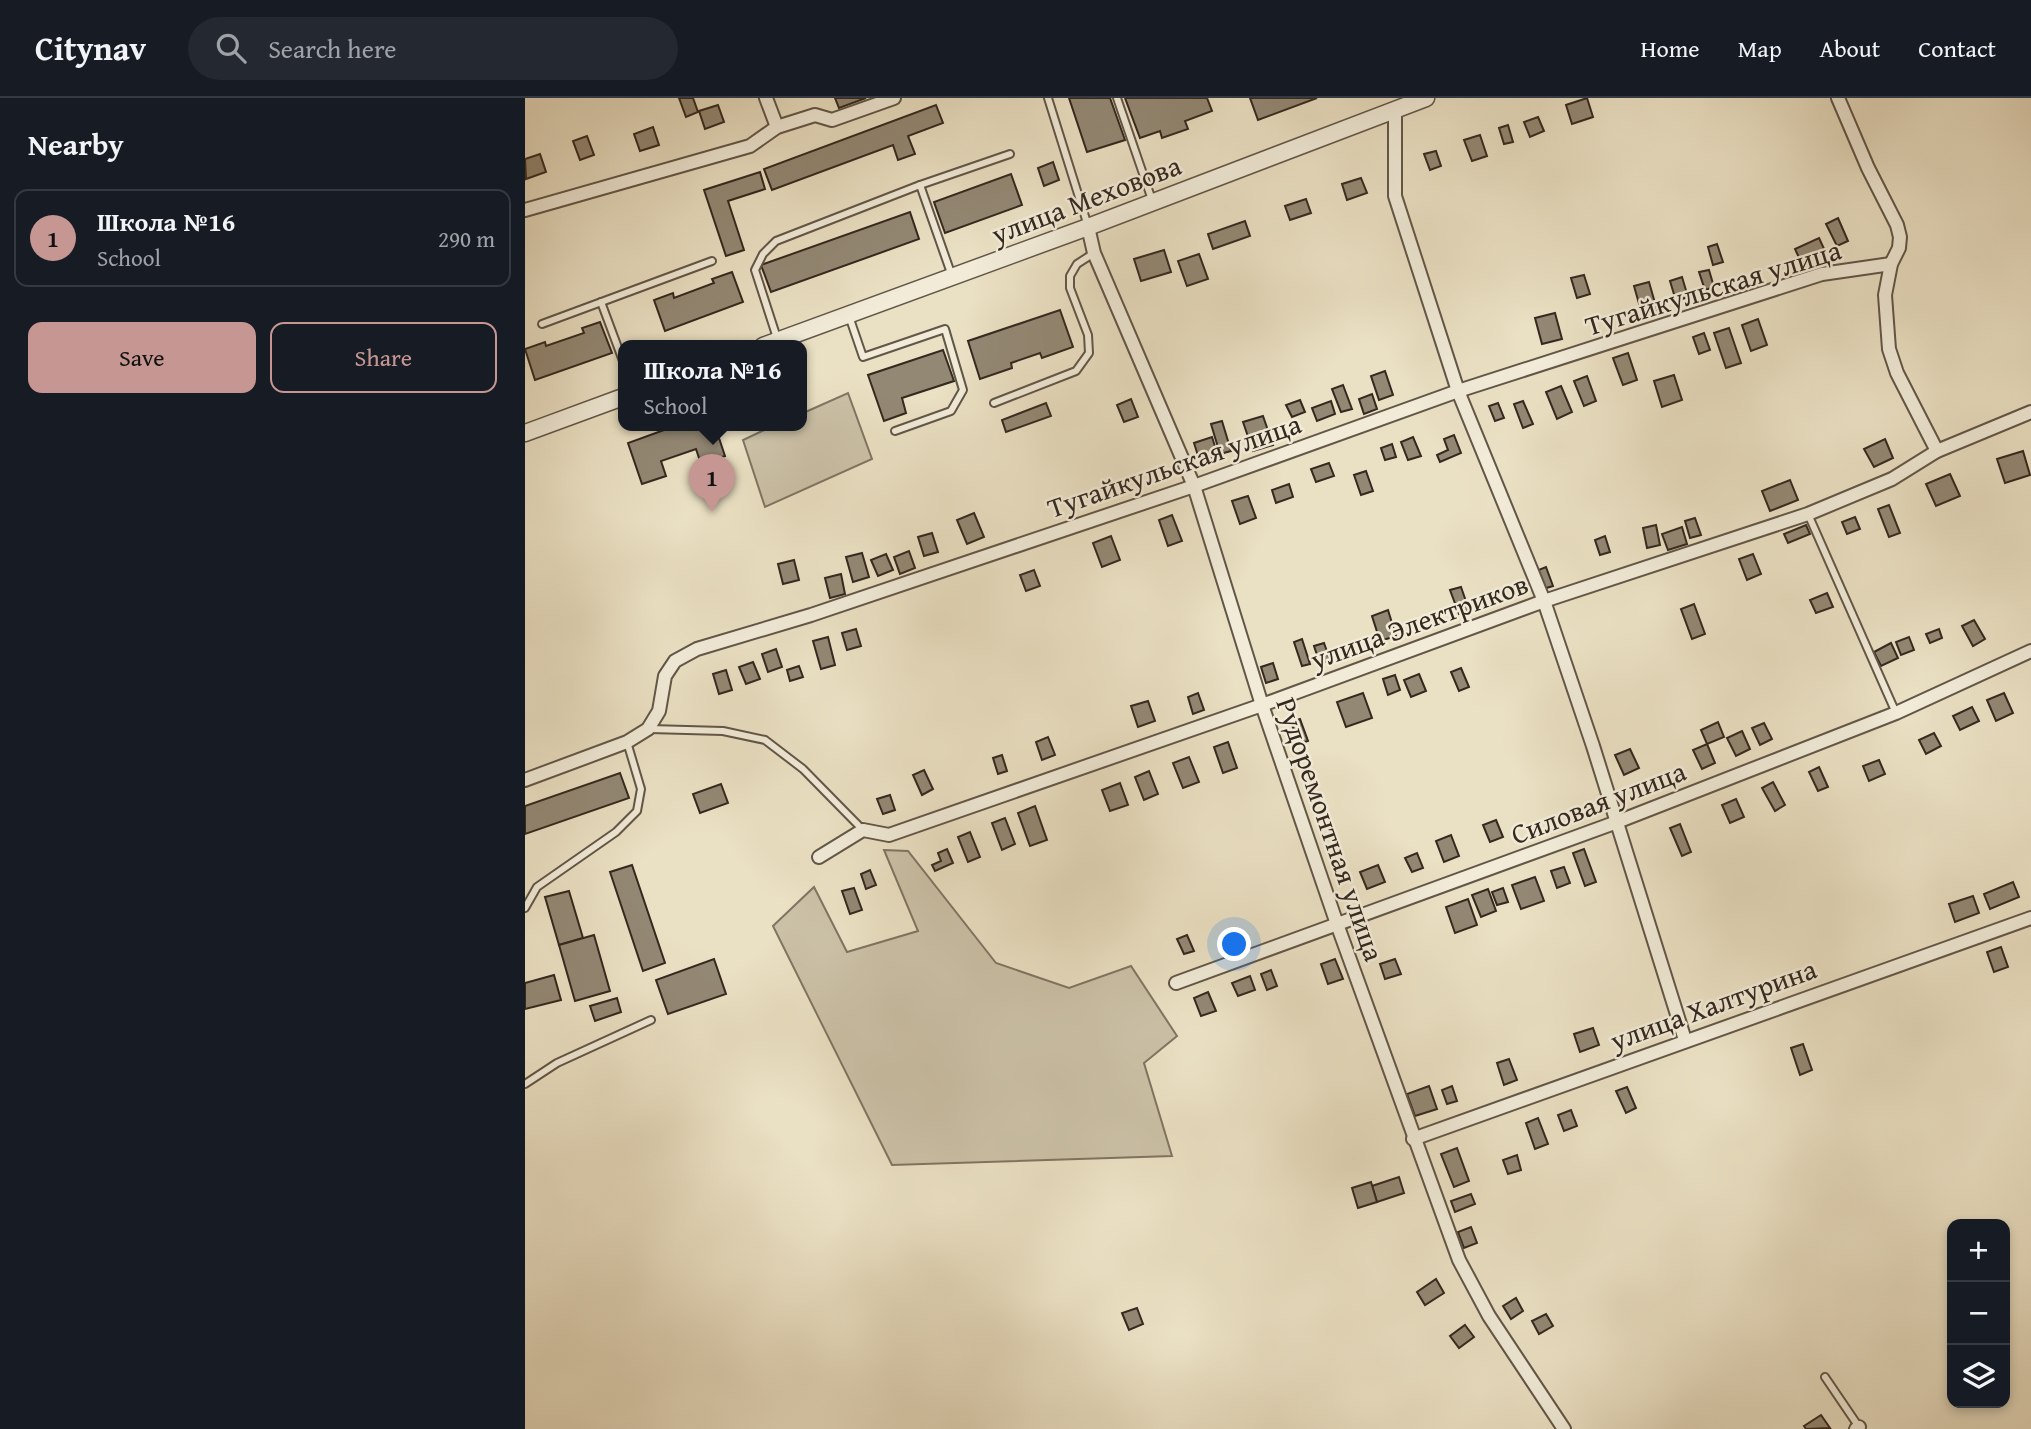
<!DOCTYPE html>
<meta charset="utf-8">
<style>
body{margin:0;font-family:"Gentium Book Plus",serif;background:#242831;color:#f1f3f6}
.controls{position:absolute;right:21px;bottom:21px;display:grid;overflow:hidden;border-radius:14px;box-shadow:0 4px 10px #0003}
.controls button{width:63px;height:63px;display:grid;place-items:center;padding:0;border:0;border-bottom:2px solid #363941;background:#171b24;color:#f1f3f6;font:35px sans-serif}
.you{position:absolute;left:710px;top:847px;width:24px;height:24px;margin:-18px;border:5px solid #fff;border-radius:50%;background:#1a73e8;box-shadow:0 0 0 10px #1a73e833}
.badge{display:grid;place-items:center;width:46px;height:46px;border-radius:50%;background:#c59692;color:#111;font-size:23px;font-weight:700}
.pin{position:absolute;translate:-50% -58px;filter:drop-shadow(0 2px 4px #0008)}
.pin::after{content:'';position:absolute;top:37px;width:24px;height:21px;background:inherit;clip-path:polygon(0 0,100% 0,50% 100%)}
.popup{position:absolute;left:93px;top:242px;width:189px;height:91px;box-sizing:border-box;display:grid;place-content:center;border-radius:14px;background:#171b24;filter:drop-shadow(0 2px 5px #0005);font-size:23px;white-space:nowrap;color:#9ea1a6}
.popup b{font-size:26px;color:#f1f3f6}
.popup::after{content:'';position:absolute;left:50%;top:100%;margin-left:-14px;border:14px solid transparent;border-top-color:#171b24}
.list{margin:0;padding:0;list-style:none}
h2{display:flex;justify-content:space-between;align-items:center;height:91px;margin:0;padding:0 28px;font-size:30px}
h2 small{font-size:23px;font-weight:400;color:#9ea1a6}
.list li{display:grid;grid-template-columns:46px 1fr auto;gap:21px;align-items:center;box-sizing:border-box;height:98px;margin:0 14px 14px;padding:0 14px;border:2px solid #363941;border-radius:14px}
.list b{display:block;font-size:26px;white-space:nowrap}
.list p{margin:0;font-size:23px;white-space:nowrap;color:#9ea1a6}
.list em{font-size:23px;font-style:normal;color:#9ea1a6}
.actions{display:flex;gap:14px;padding:21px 28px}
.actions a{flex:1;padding:16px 0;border:2px solid #c59692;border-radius:14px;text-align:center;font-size:24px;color:#c59692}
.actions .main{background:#c59692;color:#111}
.icon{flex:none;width:38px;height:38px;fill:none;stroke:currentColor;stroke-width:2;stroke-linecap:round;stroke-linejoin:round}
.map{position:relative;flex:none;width:1506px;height:1331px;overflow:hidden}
header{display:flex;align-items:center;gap:42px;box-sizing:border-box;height:98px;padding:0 35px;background:#171b24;border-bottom:2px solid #363941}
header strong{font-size:33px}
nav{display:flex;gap:38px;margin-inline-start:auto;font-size:24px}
.search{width:490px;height:63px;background:#242831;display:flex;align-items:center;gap:18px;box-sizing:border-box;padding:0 24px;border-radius:38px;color:#9ea1a6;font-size:26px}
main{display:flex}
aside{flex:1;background:#171b24}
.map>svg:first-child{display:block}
</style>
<header>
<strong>Citynav</strong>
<div class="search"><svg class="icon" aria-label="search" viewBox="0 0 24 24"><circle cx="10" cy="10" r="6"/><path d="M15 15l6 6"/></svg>Search here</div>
<nav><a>Home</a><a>Map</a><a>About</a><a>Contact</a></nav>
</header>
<main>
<aside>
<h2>Nearby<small></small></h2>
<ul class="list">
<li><span class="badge">1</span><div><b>Школа №16</b><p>School</p></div><em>290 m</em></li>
</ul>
<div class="actions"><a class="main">Save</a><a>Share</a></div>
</aside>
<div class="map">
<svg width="1506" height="1331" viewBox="0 0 1506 1331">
<rect width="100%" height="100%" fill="#eae0c3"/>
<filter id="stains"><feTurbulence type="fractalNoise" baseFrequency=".00286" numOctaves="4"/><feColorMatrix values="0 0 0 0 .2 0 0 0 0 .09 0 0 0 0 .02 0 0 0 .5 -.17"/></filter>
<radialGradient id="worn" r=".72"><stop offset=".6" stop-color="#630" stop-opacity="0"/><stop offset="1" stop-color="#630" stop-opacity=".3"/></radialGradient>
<!-- green -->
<g fill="#cbc1a7" stroke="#807463" stroke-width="2">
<path d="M323 295 347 361 240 409 218 342 248 328H276V316Z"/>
<path d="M359 752 383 753 471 865 544 890 606 868 652 938 619 965 647 1058 367 1067 248 828 289 789 322 854 393 833Z"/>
</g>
<!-- building -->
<g fill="#938874" stroke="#34281f" stroke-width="2">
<path d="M154 0H168L173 14 161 19Z"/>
<path d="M310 0H341L314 10Z"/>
<path d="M544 0H585L600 42 562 54Z"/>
<path d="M600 0H682L687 13 660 23 663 31 637 40 635 33 615 40Z"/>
<path d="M725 0H792L733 22Z"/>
<path d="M1062 0 1068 19 1047 26 1041 7Z"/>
<path d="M193 7 199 24 180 31 174 13Z"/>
<path d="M411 7 418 25 383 38 390 56 373 62 368 47 247 92 239 71Z"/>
<path d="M1013 19 1019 33 1005 39 999 24Z"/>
<path d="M983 27 988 44 979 46 974 30Z"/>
<path d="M128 29 134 47 115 53 109 36Z"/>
<path d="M955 37 962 58 947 63 939 42Z"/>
<path d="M62 38 69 57 55 62 48 43Z"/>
<path d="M911 53 916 68 905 72 899 56Z"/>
<path d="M15 56 21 74 1 81 0 61Z"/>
<path d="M528 64 534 82 519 88 513 70Z"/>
<path d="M235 74 240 91 203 103 219 152 201 158 179 92Z"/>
<path d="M486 76 497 107 420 135 409 104Z"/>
<path d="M836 80 842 95 822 102 817 86Z"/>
<path d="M781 101 786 115 765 122 760 108Z"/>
<path d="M385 114 394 141 246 194 236 167Z"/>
<path d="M1313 120 1323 143 1312 148 1301 126Z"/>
<path d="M720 123 725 138 688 151 683 136Z"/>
<path d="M1294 140 1300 153 1276 164 1270 151Z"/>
<path d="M1192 146 1198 164 1188 167 1183 149Z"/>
<path d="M639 152 646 174 616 183 609 161Z"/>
<path d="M674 156 683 181 662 188 653 163Z"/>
<path d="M1184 172 1189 189 1180 192 1174 174Z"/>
<path d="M207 174 218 204 140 233 129 202 148 195 149 200 189 185 187 181Z"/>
<path d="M1059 177 1065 196 1052 200 1046 180Z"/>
<path d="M1157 179 1163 199 1151 203 1145 183Z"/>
<path d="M1124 184 1132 212 1117 216 1109 188Z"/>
<path d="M535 212 548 249 517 260 515 255 486 265 487 270 455 281 443 243Z"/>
<path d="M1030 215 1037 241 1017 246 1010 220Z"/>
<path d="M1233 221 1242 247 1226 253 1217 227Z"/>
<path d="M75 224 87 255 10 282 0 251 20 244 21 248 59 235 57 230Z"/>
<path d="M1204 230 1216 265 1201 270 1189 235Z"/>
<path d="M1179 235 1185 252 1174 256 1168 239Z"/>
<path d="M418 252 429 283 377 300 381 315 359 323 343 277Z"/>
<path d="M1103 255 1112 282 1098 287 1088 260Z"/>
<path d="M860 273 868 297 854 302 846 278Z"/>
<path d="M1149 277 1157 302 1137 309 1129 283Z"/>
<path d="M1062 278 1071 303 1059 308 1049 283Z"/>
<path d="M818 287 827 311 816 314 807 291Z"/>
<path d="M1036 288 1047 314 1032 321 1021 294Z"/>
<path d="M847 296 852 311 839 316 834 301Z"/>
<path d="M606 301 613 319 599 324 592 307Z"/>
<path d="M775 302 780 314 767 319 761 307Z"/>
<path d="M806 303 810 316 792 323 787 310Z"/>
<path d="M998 303 1008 326 998 330 989 306Z"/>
<path d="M521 305 526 318 481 334 477 322Z"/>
<path d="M973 305 979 320 970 323 964 308Z"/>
<path d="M738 318 748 347 728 353 718 324Z"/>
<path d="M697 323 706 353 695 356 686 326Z"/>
<path d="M150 328H190L200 358 176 366 171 351 136 363 141 378 117 386 103 345Z"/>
<path d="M929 337 936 355 915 364 912 357 923 352 919 341Z"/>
<path d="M687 339 693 358 675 364 669 345Z"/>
<path d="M888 339 896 358 883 362 876 344Z"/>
<path d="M1360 341 1368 360 1349 369 1339 351Z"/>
<path d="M867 346 871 359 860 362 856 350Z"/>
<path d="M1498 353 1505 377 1480 385 1472 361Z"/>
<path d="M804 365 809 378 791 384 786 371Z"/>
<path d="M841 373 848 393 836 397 829 377Z"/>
<path d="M1425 376 1435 398 1411 408 1401 386Z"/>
<path d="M1265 382 1273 402 1245 413 1237 393Z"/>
<path d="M764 386 768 399 751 405 747 392Z"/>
<path d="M723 398 731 420 715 426 707 403Z"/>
<path d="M1364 407 1375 435 1364 439 1353 411Z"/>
<path d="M449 415 459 439 442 446 432 422Z"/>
<path d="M647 417 657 443 643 448 634 422Z"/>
<path d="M1330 419 1335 431 1322 436 1317 424Z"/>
<path d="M1170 420 1176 437 1165 440 1160 423Z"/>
<path d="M1131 427 1135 447 1122 450 1118 430Z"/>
<path d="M1281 427 1285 436 1263 445 1259 436Z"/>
<path d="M1157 429 1162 446 1143 452 1137 436Z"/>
<path d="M407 435 413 454 399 458 393 439Z"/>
<path d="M586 438 595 462 577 469 568 445Z"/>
<path d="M1080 438 1085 454 1075 457 1070 442Z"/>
<path d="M384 453 390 470 375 476 369 459Z"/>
<path d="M337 455 344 479 328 484 321 459Z"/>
<path d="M361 456 368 472 353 478 346 462Z"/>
<path d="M1228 456 1236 476 1222 482 1214 461Z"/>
<path d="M269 462 274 482 258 486 253 466Z"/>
<path d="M1021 469 1028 488 1018 491 1011 473Z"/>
<path d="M509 472 515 488 501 493 495 477Z"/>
<path d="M316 476 320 496 305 500 300 480Z"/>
<path d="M936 489 944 512 934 516 925 492Z"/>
<path d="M1302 495 1308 509 1291 515 1285 502Z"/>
<path d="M1169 506 1180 536 1167 541 1156 511Z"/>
<path d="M863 512 871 538 855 543 847 518Z"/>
<path d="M1449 522 1460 541 1448 548 1437 528Z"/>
<path d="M331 531 336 548 322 552 317 535Z"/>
<path d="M1414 531 1417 540 1405 545 1401 536Z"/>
<path d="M303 539 310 567 296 571 288 543Z"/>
<path d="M1384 539 1389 552 1376 557 1371 544Z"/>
<path d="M777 541 785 566 777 568 769 544Z"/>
<path d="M799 545 805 562 795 566 789 548Z"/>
<path d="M1366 545 1373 560 1356 568 1349 554Z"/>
<path d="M251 551 257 569 243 574 237 556Z"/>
<path d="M228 564 235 581 221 586 214 569Z"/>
<path d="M748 565 753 581 741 585 736 569Z"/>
<path d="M274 568 278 579 265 583 262 572Z"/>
<path d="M936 570 944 589 934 593 926 574Z"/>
<path d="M201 572 207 592 194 596 188 576Z"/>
<path d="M894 576 901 593 886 599 879 582Z"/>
<path d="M870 577 875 592 863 597 858 581Z"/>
<path d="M673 595 679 612 668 616 663 599Z"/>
<path d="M838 595 847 620 821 629 812 604Z"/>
<path d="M1479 595 1488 615 1471 623 1462 602Z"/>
<path d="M623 603 630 623 613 629 606 608Z"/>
<path d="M1447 609 1454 623 1435 632 1428 618Z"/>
<path d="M775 621 783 643 774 646 766 624Z"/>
<path d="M1193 624 1199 639 1182 646 1176 632Z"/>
<path d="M1239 625 1247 641 1235 647 1227 630Z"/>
<path d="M1217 633 1225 651 1211 658 1202 640Z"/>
<path d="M1409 635 1416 648 1401 656 1394 642Z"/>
<path d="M523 639 530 657 517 662 511 644Z"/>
<path d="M703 644 712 670 698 675 689 649Z"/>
<path d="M1182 646 1190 665 1177 671 1168 652Z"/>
<path d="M1105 651 1114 670 1099 677 1090 657Z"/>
<path d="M477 657 482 673 473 676 468 660Z"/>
<path d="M664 659 674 684 658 690 648 665Z"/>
<path d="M1354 662 1360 676 1344 683 1338 668Z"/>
<path d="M1294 669 1303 689 1293 693 1284 674Z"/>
<path d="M399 672 408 691 397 697 388 677Z"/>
<path d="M624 673 633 696 619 702 610 679Z"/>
<path d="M95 675 104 700 0 736V708Z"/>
<path d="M1248 684 1260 707 1250 713 1237 690Z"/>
<path d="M595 685 603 707 585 713 577 692Z"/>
<path d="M196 686 203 705 175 715 168 696Z"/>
<path d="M365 697 370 712 358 716 352 701Z"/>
<path d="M1211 701 1219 719 1205 725 1197 707Z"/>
<path d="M510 708 522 742 505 748 493 715Z"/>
<path d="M480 720 490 746 477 752 467 725Z"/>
<path d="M971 722 978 739 965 744 958 727Z"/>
<path d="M1155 726 1166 754 1157 758 1145 730Z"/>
<path d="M445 734 455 759 443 764 433 739Z"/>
<path d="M926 737 934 758 919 764 911 743Z"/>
<path d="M422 751 428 765 410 773 407 767 416 763 413 755Z"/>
<path d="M1059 751 1071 784 1060 788 1048 755Z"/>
<path d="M892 755 898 770 887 774 880 760Z"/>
<path d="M107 767 140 865 118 873 85 774Z"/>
<path d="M853 767 860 784 842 791 835 774Z"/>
<path d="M1039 769 1045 785 1032 790 1026 773Z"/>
<path d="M345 772 351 787 341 791 336 776Z"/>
<path d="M1010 779 1019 803 996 811 987 787Z"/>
<path d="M1488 784 1494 799 1465 811 1459 796Z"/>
<path d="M329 790 337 812 325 816 317 793Z"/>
<path d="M978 790 983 804 972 807 967 794Z"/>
<path d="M963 791 971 813 956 819 947 797Z"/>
<path d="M44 793 58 840 34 847 20 799Z"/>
<path d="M1448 798 1454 815 1430 824 1424 806Z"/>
<path d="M943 801 952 827 930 835 921 809Z"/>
<path d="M69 837 85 893 50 903 34 847Z"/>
<path d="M662 837 669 853 659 856 652 841Z"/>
<path d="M1476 849 1483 869 1469 874 1462 854Z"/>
<path d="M189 861 201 896 143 916 131 882Z"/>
<path d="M810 861 818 881 803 886 796 866Z"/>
<path d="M870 861 876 876 860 881 855 866Z"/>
<path d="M746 872 752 888 742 892 736 876Z"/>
<path d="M29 877 36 902 0 911V885Z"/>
<path d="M725 878 730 892 713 898 707 885Z"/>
<path d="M683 894 691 913 676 918 669 900Z"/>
<path d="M92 900 96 914 70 923 65 908Z"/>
<path d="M1068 930 1074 947 1055 954 1049 936Z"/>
<path d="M1278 946 1287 972 1275 977 1266 950Z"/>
<path d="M984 961 992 982 979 987 972 965Z"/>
<path d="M904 988 912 1011 890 1018 882 996Z"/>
<path d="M927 988 932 1003 922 1006 917 992Z"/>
<path d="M1102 989 1111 1010 1101 1015 1091 993Z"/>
<path d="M1046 1012 1052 1028 1039 1033 1033 1017Z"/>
<path d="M1013 1020 1023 1046 1010 1051 1001 1025Z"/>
<path d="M932 1050 944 1083 929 1089 916 1056Z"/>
<path d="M992 1057 996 1072 983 1076 978 1062Z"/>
<path d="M874 1079 879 1095 852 1104 847 1088Z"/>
<path d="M846 1084 852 1104 833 1110 827 1090Z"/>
<path d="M946 1096 950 1106 930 1114 926 1103Z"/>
<path d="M946 1129 952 1145 939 1150 933 1134Z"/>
<path d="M911 1181 919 1195 900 1207 892 1194Z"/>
<path d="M991 1200 998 1213 986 1221 978 1208Z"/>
<path d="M612 1210 618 1226 604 1232 597 1215Z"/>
<path d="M1021 1216 1028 1228 1014 1236 1007 1223Z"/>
<path d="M940 1227 949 1239 934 1250 925 1238Z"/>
<path d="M1296 1317 1305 1330 1281 1331 1279 1328Z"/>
</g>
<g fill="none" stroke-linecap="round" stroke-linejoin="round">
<!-- service casing -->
<g stroke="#625648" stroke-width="10">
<g id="service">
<path d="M523 0 563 128"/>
<path d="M592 0 627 102"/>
<path d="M395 87 427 178"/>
<path d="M76 204 98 263"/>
<path d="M324 218 338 259 420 231 438 292 426 313 370 333"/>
<path d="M17 226 187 163"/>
<path d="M252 240 230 172 238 156 251 143 395 87 485 56"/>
<path d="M469 305 551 273 564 255 563 237 545 190V178L552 166 569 155"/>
<path d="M1283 416 1371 615"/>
<path d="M125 631 198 633 240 642 278 671 338 732"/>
<path d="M0 810 12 789 91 734 112 713 116 691 102 644"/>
<path d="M0 986 32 965 126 922"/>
<path d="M1300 1279 1334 1329"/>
</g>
</g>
<!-- minor casing -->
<g stroke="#625648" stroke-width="16">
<g id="minor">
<path d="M241 0 252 29"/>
<path d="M1313 0 1343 70 1372 127 1375 139 1374 150 1366 166 1360 197 1364 251 1372 275 1412 353"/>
<path d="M870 12V98L933 293 1019 503 1068 648 1160 942"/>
<path d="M0 112 225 48 252 29 290 17 307 22 369 0"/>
<path d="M563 129 569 155 669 388 737 607 812 826 934 1162 964 1218 1039 1331"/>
<path d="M0 682 102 644 123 631 134 613 140 578 150 563 172 551 286 517 669 388 933 293 1297 176 1366 166"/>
<path d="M294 759 338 732 364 737 737 607 1019 503 1283 416 1367 381 1412 353 1506 314"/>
<path d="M651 885 1092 724 1371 615 1506 553"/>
<path d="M888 1041 1506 820"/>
<path d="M1331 1331 1334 1329"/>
</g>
</g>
<!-- tertiary casing -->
<g stroke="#625648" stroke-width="19">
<g id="tertiary">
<path d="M238 248 563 129 901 0"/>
<path d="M0 335 98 299"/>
</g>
</g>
<!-- service -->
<use href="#service" stroke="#f1ebd8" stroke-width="6"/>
<!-- minor -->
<use href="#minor" stroke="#f1ebd8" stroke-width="12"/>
<!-- tertiary -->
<use href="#tertiary" stroke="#f1ebd8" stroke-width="16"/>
</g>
<g text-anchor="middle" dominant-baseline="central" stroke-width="5" stroke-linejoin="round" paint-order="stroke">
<!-- street labels -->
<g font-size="28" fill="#34281f" stroke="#f1ebd8">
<text transform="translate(561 101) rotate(-21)">улица Меховова</text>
<text transform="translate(1188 189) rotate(-17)">Тугайкульская улица</text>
<text transform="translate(649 367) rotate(-19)">Тугайкульская улица</text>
<text transform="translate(894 523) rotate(-20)">улица Электриков</text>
<text transform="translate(1073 704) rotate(-21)">Силовая улица</text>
<text transform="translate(806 731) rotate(71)">Рудоремонтная улица</text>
<text transform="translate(1188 906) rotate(-20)">улица Халтурина</text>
</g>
</g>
<rect width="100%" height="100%" filter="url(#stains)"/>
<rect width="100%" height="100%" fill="url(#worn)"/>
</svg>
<div class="controls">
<button>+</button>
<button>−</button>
<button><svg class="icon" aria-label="layers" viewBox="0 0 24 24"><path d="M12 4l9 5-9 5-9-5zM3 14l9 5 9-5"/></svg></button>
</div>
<div class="you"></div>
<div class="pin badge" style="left:187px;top:414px">1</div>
<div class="popup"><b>Школа №16</b>School</div>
</div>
</main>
